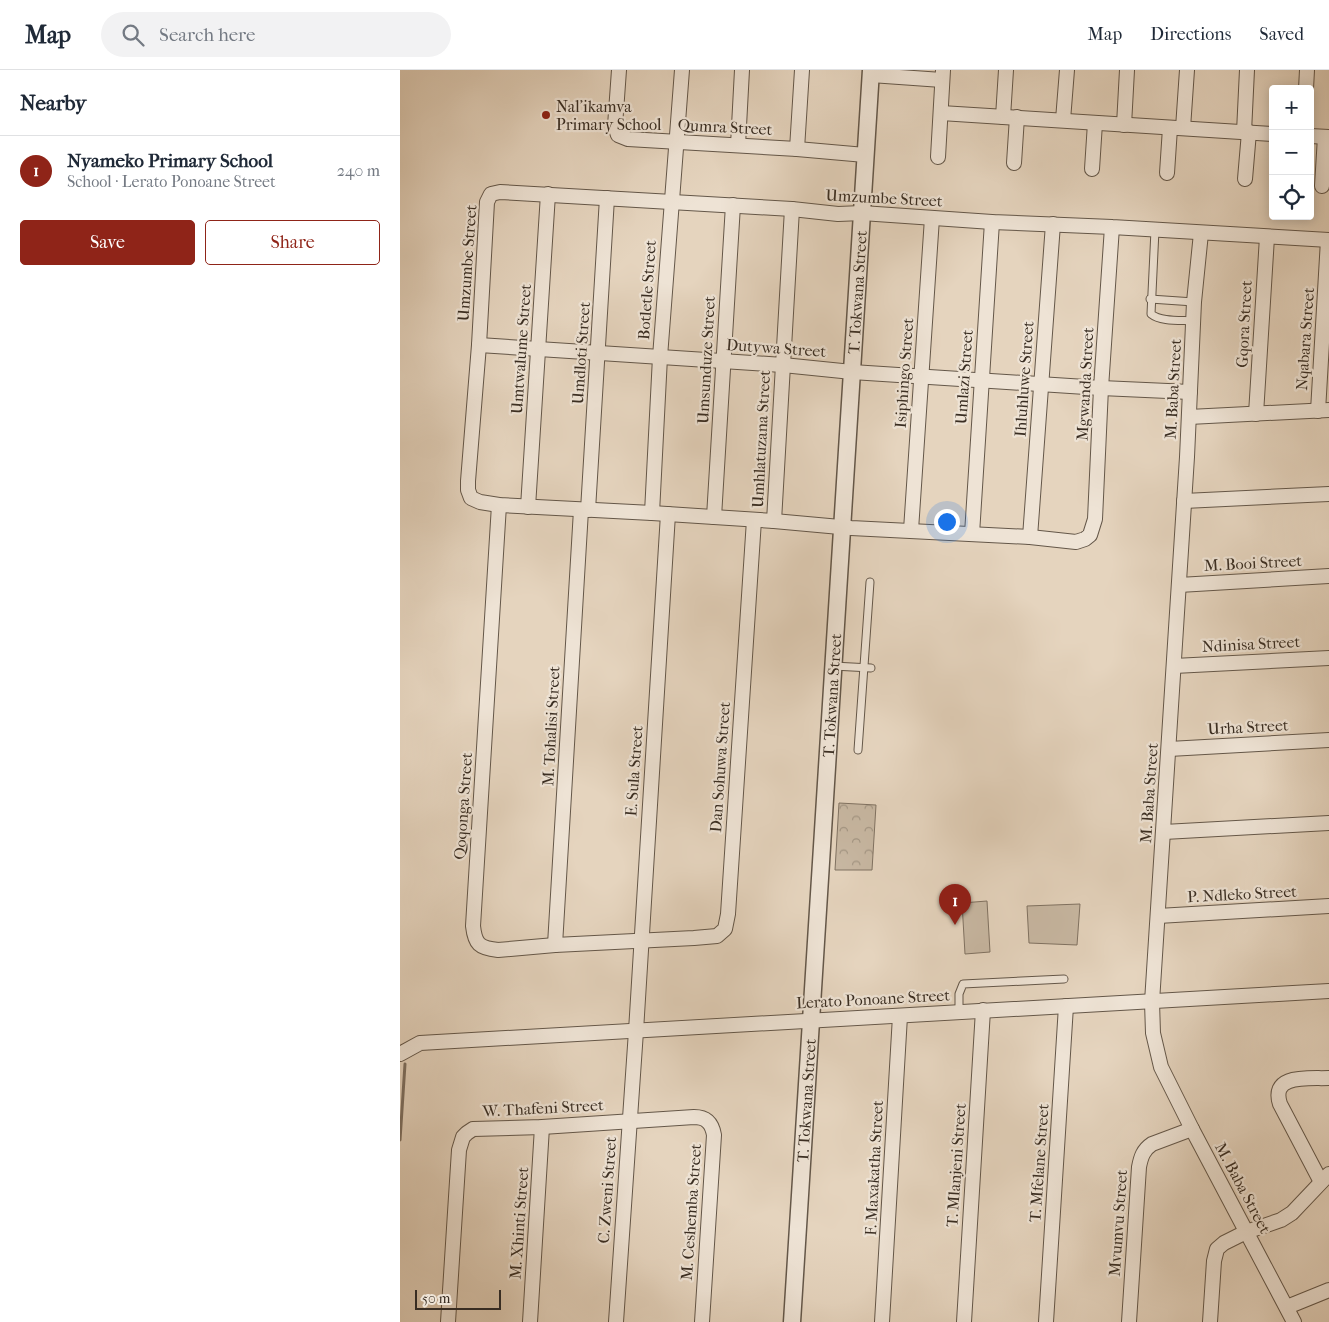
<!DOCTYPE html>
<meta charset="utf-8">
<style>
body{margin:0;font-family:"IM FELL French Canon",serif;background:#f2f2f3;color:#1f2937}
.controls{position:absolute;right:15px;top:15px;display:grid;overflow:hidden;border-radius:5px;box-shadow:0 2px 12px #0003}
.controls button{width:45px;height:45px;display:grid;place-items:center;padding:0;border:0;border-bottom:1px solid #e0e1e3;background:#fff;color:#1f2937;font:25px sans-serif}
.scale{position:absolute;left:15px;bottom:12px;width:86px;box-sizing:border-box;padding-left:5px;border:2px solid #392d22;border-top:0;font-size:14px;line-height:18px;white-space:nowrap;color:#392d22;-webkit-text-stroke:4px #eee3d5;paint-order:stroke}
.you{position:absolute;left:546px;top:451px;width:18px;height:18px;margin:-12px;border:4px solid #fff;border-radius:50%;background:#1a73e8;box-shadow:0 0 0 8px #1a73e833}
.badge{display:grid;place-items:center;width:32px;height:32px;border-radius:50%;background:#8f2418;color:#fff;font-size:16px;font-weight:700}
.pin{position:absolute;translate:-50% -41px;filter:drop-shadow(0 1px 2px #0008)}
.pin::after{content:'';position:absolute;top:26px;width:18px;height:15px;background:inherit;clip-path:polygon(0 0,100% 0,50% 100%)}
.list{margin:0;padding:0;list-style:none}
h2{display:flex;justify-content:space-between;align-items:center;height:65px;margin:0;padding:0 20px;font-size:21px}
h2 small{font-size:16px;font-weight:400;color:#747a83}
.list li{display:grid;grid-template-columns:32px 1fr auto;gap:15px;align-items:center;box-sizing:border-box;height:70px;padding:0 20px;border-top:1px solid #e0e1e3}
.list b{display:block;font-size:19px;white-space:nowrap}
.list p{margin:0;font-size:16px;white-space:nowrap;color:#747a83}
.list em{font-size:16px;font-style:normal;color:#747a83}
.actions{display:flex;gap:10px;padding:15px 20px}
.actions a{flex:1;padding:11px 0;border:1px solid #8f2418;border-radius:5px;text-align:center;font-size:18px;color:#8f2418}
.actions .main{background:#8f2418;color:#fff}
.icon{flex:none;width:28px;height:28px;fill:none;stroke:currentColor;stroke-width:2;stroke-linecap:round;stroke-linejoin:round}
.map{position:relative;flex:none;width:929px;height:1252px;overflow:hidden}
header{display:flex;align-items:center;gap:30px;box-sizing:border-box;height:70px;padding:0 25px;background:#fff;border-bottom:1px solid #e0e1e3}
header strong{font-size:24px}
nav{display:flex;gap:28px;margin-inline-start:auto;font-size:18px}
.search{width:350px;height:45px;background:#f2f2f3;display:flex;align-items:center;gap:12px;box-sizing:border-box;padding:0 18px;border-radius:28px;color:#747a83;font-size:19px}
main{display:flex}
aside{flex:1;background:#fff}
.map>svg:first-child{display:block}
</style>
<header>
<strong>Map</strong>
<div class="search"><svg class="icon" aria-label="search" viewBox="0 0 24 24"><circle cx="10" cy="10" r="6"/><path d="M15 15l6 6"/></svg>Search here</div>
<nav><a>Map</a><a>Directions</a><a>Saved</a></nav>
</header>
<main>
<aside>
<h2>Nearby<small></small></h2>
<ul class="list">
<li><span class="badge">1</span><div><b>Nyameko Primary School</b><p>School · Lerato Ponoane Street</p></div><em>240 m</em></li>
</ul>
<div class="actions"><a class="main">Save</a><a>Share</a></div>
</aside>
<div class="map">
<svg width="929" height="1252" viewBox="0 0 929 1252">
<defs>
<pattern id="forest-crowns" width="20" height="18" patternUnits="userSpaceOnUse" patternTransform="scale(1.25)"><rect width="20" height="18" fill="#c8b8a3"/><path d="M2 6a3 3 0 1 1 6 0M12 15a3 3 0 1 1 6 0" fill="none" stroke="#a39684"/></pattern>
</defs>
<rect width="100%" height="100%" fill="#e5d4be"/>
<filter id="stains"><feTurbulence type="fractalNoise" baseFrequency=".004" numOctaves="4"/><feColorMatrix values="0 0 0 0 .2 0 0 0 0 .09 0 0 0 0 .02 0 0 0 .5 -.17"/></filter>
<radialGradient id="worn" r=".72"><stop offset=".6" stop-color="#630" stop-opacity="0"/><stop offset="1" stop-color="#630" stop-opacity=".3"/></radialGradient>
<!-- green -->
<g fill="#c8b8a3" stroke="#807262">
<path d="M587 831 590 882 565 884 562 833Z"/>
<path d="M680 834 677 875 629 873 627 836Z"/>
</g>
<!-- forest -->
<path fill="url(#forest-crowns)" stroke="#807262" d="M439 733 476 735 472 800H435Z"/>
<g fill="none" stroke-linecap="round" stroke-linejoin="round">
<!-- stream -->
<path stroke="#7d6f60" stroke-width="3" d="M0 1070 5 994"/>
<!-- service casing -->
<g stroke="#645749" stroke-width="9">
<g id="service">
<path d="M755 160 751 244C761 252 781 250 794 251"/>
<path d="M750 229 794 232"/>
<path d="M433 596 471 598"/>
<path d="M458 680 470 512"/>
<path d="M559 942V924L563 914 664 909"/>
</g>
</g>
<!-- minor casing -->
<g stroke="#645749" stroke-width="16">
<g id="minor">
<path d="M219 0 215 56 218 65 228 69 397 79 465 85"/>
<path d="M471 5 542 10"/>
<path d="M906 19 907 0"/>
<path d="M541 43 873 64"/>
<path d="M603 47 606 0"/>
<path d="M663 50 667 0"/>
<path d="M724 55 727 0"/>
<path d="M783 58 787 0"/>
<path d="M844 62 847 0"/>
<path d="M910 66 929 67"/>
<path d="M338 75 342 0"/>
<path d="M397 79 402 0"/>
<path d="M538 87 543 0"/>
<path d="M614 93 617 47"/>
<path d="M692 99 695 53"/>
<path d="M767 103 770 58"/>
<path d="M845 109 849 62"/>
<path d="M922 116 925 67"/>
<path d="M712 157 701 318 695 449 690 465 685 469 676 472 630 467 451 458 374 451 252 443 99 435 80 432 71 428 68 420V411L79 275 87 132 91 124 100 122 392 139 438 144 462 143 592 152 712 157 929 170"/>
<path d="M801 163 794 232 787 387 752 932 753 963 761 997 792 1059 894 1252"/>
<path d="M79 275 383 295 452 302 701 318 790 322"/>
<path d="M918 341 928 170"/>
<path d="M856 344 867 167"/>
<path d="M789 347 929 340"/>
<path d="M784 431 929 424"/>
<path d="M99 435 73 856C75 874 79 878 98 880L155 875 294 868 317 866 325 859 328 844 354 450"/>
<path d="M128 437 148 124"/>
<path d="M188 440 207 128"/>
<path d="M252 443 260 287 282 0"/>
<path d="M314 447 333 135"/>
<path d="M374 451 392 139"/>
<path d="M511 460 532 148"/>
<path d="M572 464 592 152"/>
<path d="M630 467 653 154"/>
<path d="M779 515 929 506"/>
<path d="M774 596 929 588"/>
<path d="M769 679 929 670"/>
<path d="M764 762 929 753"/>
<path d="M758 846 929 836"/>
<path d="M155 875 181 440"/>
<path d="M0 984 20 973 929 921"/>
<path d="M921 1112 880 1034C870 1003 910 1009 929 1008"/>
<path d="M887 1237 929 1220"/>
<path d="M48 1252 59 1080 63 1067 67 1063 73 1059 142 1057 294 1047C306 1047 312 1053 314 1065L302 1252"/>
<path d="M130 1252 142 1057"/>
<path d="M216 1252 236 961 268 444"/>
<path d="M482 1252 500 946"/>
<path d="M564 1252 583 940"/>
<path d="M646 1252 666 936"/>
<path d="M729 1252 739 1097C741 1087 743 1080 752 1074L792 1059"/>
<path d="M810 1252 814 1191 817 1179 824 1173 846 1162 881 1150 892 1143 929 1104"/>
</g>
</g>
<!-- tertiary casing -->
<g stroke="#645749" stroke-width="19">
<g id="tertiary">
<path id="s1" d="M392 1252 471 0"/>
</g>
</g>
<!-- service -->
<use href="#service" stroke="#eee3d5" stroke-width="7"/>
<!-- minor -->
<use href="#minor" stroke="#eee3d5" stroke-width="14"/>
<!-- tertiary -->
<use href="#tertiary" stroke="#eee3d5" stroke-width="16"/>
</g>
<!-- markers -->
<circle fill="#8f2418" stroke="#eee3d5" stroke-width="2" cx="146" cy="45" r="5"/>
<g text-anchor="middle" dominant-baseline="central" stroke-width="4.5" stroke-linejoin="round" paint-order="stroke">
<!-- poi labels -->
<g font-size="16" fill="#392d22" stroke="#eee3d5" text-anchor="start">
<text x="156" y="36">Nal'ikamva<tspan x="156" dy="18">Primary School</tspan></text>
</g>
<!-- street labels -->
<g font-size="16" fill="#392d22" stroke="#eee3d5">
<text transform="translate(325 57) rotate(3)">Qumra Street</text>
<text transform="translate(484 128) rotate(3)">Umzumbe Street</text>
<text transform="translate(67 193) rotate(-86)">Umzumbe Street</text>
<text transform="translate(247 220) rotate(-86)">Botletle Street</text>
<text stroke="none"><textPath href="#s1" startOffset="1032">T. Tokwana Street</textPath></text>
<text transform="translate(844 254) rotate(-87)">Gqora Street</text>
<text transform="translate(905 269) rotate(-86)">Nqabara Street</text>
<text transform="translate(376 278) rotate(4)">Dutywa Street</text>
<text transform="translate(121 279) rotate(-86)">Umtwalume Street</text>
<text transform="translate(181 283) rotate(-86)">Umdloti Street</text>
<text transform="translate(306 290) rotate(-87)">Umsunduze Street</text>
<text transform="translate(504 303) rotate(-86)">Isiphingo Street</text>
<text transform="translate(564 307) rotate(-86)">Umlazi Street</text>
<text transform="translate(624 309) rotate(-86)">Ihluhluwe Street</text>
<text transform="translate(685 314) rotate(-87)">Mgwanda Street</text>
<text transform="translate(773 319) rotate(-87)">M. Baba Street</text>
<text transform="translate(361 369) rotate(-87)">Umhlatuzana Street</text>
<text transform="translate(853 493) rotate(-3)">M. Booi Street</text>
<text transform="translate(851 574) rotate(-3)">Ndinisa Street</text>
<text stroke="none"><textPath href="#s1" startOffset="628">T. Tokwana Street</textPath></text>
<text transform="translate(151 656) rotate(-87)">M. Tohalisi Street</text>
<text transform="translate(848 657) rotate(-3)">Urha Street</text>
<text transform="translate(320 697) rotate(-86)">Dan Sohuwa Street</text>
<text transform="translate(234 701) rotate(-86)">E. Sula Street</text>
<text transform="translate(749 723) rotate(-86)">M. Baba Street</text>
<text transform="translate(63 736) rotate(-86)">Qoqonga Street</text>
<text transform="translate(842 824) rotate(-3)">P. Ndleko Street</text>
<text transform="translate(473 929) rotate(-3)">Lerato Ponoane Street</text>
<text stroke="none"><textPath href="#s1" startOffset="222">T. Tokwana Street</textPath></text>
<text transform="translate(143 1038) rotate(-3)">W. Thafeni Street</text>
<text transform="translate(639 1093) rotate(-86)">T. Mfelane Street</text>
<text transform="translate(556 1095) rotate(-86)">T. Mlanjeni Street</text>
<text transform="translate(474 1098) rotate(-87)">F. Maxakatha Street</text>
<text transform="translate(843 1118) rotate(62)">M. Baba Street</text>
<text transform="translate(207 1120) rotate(-86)">C. Zweni Street</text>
<text transform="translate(291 1142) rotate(-86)">M. Ceshemba Street</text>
<text transform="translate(119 1153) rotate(-86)">M. Xhinti Street</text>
<text transform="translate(718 1153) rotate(-86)">Mvumvu Street</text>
</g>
</g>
<rect width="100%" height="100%" filter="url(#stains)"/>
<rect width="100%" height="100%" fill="url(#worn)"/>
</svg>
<div class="controls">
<button>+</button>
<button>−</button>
<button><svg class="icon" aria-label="locate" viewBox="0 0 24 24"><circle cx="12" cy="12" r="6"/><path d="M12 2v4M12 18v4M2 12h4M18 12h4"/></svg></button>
</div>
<div class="scale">50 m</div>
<div class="you"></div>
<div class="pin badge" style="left:555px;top:855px">1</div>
</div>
</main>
